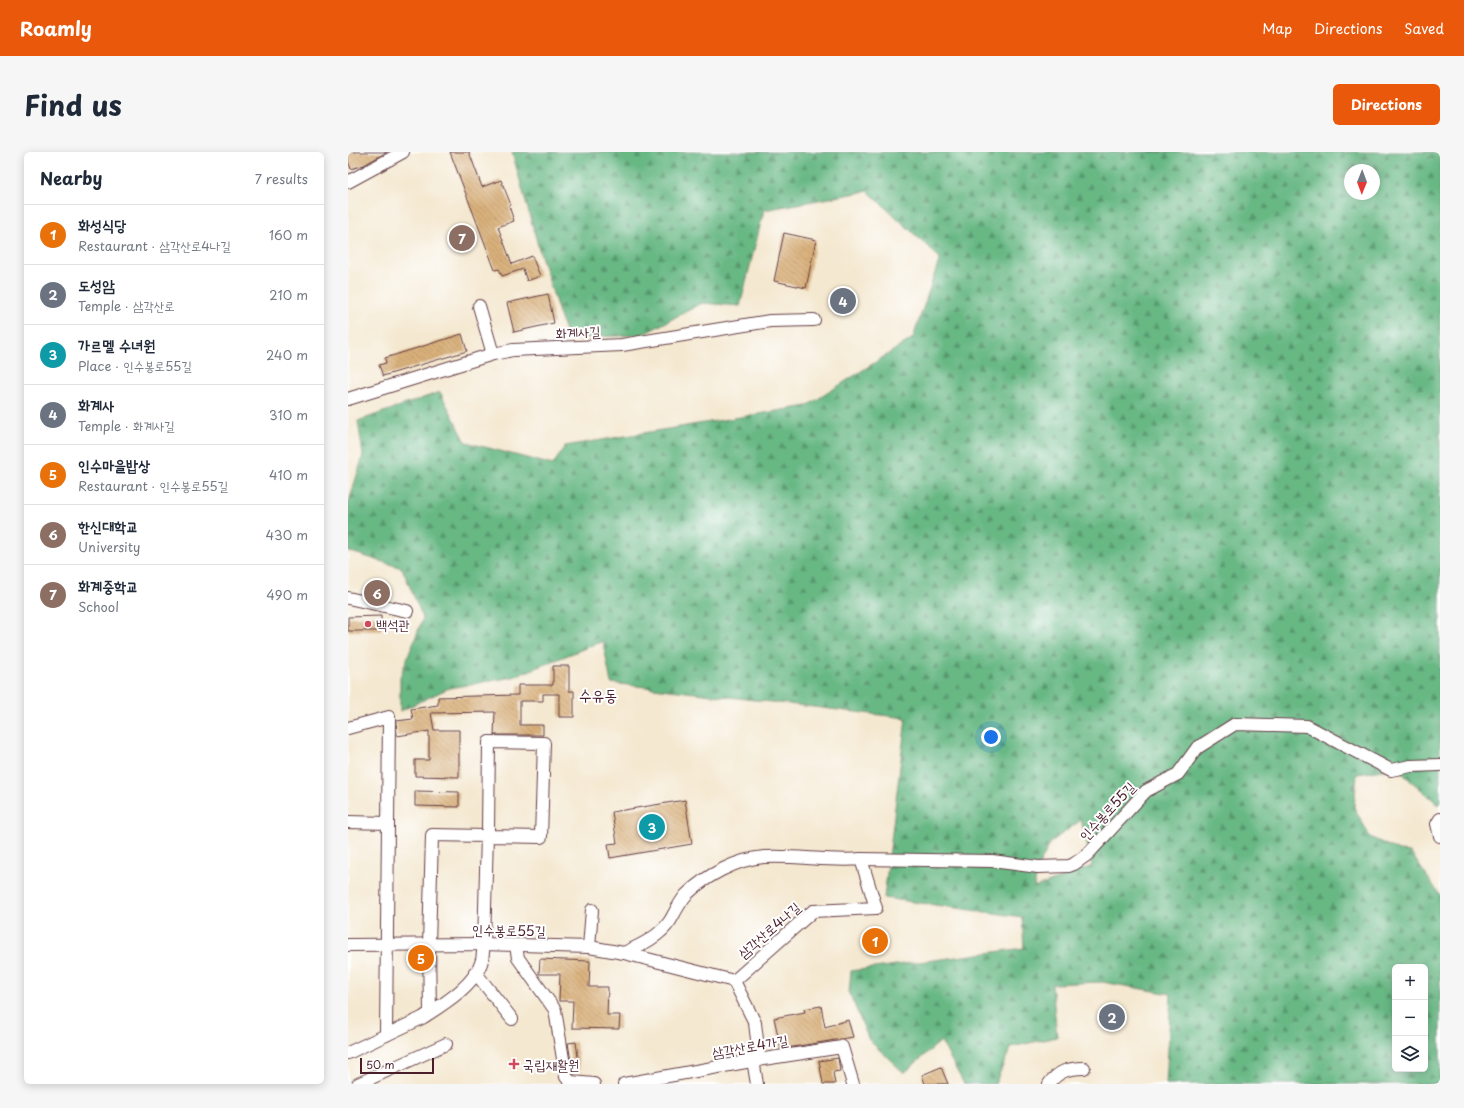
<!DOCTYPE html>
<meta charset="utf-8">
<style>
body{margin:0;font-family:"Playpen Sans","Poor Story",sans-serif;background:#f6f6f7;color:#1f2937}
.controls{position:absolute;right:12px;bottom:12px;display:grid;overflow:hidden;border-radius:6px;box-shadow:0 2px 10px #0003}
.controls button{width:36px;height:36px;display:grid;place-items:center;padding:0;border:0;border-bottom:1px solid #e0e1e3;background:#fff;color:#1f2937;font:20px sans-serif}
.compass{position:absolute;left:996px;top:12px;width:36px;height:36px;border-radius:50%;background:#fff;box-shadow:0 2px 10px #0003;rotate:181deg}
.scale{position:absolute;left:12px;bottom:10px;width:74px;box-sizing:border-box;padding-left:4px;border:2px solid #4a1f2b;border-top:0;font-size:11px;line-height:14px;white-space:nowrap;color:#4a1f2b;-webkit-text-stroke:3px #fff;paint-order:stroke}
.you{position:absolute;left:643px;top:585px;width:14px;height:14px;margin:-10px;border:3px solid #fff;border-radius:50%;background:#1a73e8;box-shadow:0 0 0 6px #1a73e833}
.badge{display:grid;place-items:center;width:26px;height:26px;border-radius:50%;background:#ea580c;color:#fff;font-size:13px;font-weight:700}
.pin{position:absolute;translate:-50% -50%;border:2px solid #fff;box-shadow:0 1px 4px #0006}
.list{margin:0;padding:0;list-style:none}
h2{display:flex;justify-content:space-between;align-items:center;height:52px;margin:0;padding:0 16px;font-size:17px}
h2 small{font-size:13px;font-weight:400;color:#747a83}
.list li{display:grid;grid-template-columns:26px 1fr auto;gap:12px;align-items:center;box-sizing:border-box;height:60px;padding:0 16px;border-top:1px solid #e0e1e3}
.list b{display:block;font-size:15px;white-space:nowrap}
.list p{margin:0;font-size:13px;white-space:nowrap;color:#747a83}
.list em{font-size:13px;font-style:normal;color:#747a83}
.icon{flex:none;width:22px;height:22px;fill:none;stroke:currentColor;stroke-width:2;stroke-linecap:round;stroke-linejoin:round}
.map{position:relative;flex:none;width:1092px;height:932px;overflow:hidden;border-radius:6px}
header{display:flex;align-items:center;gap:24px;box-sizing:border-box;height:56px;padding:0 20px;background:#ea580c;color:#fff}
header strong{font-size:19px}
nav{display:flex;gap:22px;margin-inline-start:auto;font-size:14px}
.intro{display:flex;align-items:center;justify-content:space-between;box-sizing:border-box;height:96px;padding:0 24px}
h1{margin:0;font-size:28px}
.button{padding:10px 18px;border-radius:6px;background:#ea580c;color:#fff;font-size:14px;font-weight:700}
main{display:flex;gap:24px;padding:0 24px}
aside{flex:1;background:#fff;border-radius:6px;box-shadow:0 2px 10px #0003}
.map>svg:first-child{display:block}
</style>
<header>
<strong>Roamly</strong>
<nav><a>Map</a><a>Directions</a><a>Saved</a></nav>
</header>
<div class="intro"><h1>Find us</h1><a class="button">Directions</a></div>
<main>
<aside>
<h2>Nearby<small>7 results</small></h2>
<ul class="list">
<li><span class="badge" style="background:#e8710a">1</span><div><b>화성식당</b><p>Restaurant · 삼각산로4나길</p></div><em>160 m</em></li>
<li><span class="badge" style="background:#6b7280">2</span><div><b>도성암</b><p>Temple · 삼각산로</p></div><em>210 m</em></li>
<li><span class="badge" style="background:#0f9aa8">3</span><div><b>가르멜 수녀원</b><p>Place · 인수봉로55길</p></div><em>240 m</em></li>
<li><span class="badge" style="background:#6b7280">4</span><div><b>화계사</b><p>Temple · 화계사길</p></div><em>310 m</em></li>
<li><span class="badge" style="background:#e8710a">5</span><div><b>인수마을밥상</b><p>Restaurant · 인수봉로55길</p></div><em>410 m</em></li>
<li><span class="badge" style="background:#8d6e63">6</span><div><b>한신대학교</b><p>University</p></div><em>430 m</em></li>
<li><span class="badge" style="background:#8d6e63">7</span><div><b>화계중학교</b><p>School</p></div><em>490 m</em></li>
</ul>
</aside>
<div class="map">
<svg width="1092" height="932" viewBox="0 0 1092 932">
<defs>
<pattern id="forest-firs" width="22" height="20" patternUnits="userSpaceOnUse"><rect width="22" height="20" fill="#67b884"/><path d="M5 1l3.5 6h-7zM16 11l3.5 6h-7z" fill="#57956c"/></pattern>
<pattern id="building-back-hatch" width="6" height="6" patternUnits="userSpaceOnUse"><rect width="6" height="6" fill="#d9b17b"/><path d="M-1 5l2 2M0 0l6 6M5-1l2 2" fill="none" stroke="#b28f65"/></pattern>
</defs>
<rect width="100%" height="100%" fill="#fff"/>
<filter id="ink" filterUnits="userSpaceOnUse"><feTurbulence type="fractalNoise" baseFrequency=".025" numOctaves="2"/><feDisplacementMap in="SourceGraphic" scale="8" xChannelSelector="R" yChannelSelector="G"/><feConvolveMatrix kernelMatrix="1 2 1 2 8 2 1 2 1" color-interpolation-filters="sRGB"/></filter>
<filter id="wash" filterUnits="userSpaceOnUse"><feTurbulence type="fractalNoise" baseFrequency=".012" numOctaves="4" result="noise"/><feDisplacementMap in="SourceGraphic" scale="16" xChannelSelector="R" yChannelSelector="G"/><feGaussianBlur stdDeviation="0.9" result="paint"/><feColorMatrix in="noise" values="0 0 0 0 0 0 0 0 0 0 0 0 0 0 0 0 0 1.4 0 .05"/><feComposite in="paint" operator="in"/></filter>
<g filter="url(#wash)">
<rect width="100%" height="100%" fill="#f4e8d0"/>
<!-- forest -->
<path fill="url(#forest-firs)" stroke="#586c58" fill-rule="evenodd" d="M164 0H1092V652L1091 653 1048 616 1009 622 1006 655 1022 685 1051 699 1062 700 1092 743V932H818L823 842 754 830 704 832 709 885 663 895 647 932H616L593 889 556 921 521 888 501 840 503 819 676 796 674 765 536 746 558 566 263 531 255 489 165 525 101 536 52 559V525L75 466 54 416 0 399V353L15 303 10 269 92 240 118 290 205 313 217 294 459 254 565 186 592 106 520 39 416 58 392 154 354 151 294 183 219 186 191 97ZM1002 18H1026V42H1002ZM733 668 744 714 686 736 690 715 703 690ZM1047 815H1077V917H1047Z"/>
<g id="blocks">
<!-- building -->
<g fill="url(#building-back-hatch)">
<path d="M0 0H39L16 13 3 17 0 9Z"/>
<path d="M102 0H121L134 35 153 28 163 53 161 54 166 69 150 75 164 112 184 104 192 124 179 129 175 117 154 124 151 117 147 118Z"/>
<path d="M436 81 468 88 458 136 426 129Z"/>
<path d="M200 142 206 171 166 180 159 151Z"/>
<path d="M114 182 119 199 35 224 31 213 38 211 37 206Z"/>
<path d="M33 464V479H0V465Z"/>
<path d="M205 514H221V539H226V565H211V542H195V549H172V573H195V583H146L147 560 83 561 86 578H111V625L67 624V608H81V579L49 584 48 569 65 567 63 557 90 553V545L170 543V533H205Z"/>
<path d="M67 639 111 640V655L67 654Z"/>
<path d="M337 648 344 692 262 706 260 692 269 691 264 660Z"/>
<path d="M192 807 242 809 241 835H260L259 863H272L271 877 224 876 225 849H211L212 822H191Z"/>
<path d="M473 854 477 875 500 868 505 885 433 897 426 866 457 860 456 857Z"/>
<path d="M228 890 232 921 225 922 220 891Z"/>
<path d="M490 906 492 919 485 920 487 932H475L471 909Z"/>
<path d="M593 915 600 932H577L574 923Z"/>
</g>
</g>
</g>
<g filter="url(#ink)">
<use href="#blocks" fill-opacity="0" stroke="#643d44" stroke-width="1"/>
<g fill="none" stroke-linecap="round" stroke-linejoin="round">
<!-- minor casing -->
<g stroke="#643d44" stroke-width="14">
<g id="minor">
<path d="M0 30 55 0"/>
<path d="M131 154 145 202"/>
<path d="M0 247 145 202 165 198 274 193 422 169 466 168"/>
<path d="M0 446 59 459"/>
<path d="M0 576 41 565 38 883"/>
<path d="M1092 667 1089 672 1092 684"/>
<path d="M0 670 40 671"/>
<path d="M513 707 644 709 690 715 721 714 726 712 740 702 798 639 830 622 849 596 887 572 959 574 1043 618 1063 614 1092 613"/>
<path d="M0 793 136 792 241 795 276 801 386 829 407 871 411 904 406 914 409 932"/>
<path d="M168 794 170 806 207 858 218 925 223 930 246 932"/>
<path d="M241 795 244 758"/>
<path d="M276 801C293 793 311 785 322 769 327 760 332 750 338 743 357 724 389 707 416 705 449 703 481 710 513 707L528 756 465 759 386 829"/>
<path d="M127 820 164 867"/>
<path d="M0 901 74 866C94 853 128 833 134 808 135 803 135 797 136 792L139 683 140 678 141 590 196 591 193 685 84 683 81 793 82 861"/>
<path d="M10 932 98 892"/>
<path d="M276 932 409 908 494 895 505 932"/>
<path d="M701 932C710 919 721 916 736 916"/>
</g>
</g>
<!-- minor -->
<use href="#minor" stroke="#fff" stroke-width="12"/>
</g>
</g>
<!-- markers -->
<g fill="#d1495b" stroke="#fff" stroke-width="1.5">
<circle cx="20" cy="472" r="4"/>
<path d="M164 906h4v4h4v4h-4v4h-4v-4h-4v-4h4z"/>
</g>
<g text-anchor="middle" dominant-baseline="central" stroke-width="4" stroke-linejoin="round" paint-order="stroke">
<!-- street labels -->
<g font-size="14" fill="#4a1f2b" stroke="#fff">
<text transform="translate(230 180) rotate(-3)">화계사길</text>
<text transform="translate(759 659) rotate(-47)">인수봉로55길</text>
<text transform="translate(161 778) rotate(1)">인수봉로55길</text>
<text transform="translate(421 778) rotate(-41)">삼각산로4나길</text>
<text transform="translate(402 894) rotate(-10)">삼각산로4가길</text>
</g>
<!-- poi labels -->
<g font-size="14" fill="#4a1f2b" stroke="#fff" text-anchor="start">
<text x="28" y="472">백석관</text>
<text x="175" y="912">국립재활원</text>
</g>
<!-- quarter labels -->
<g font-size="16" fill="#4a1f2b" stroke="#fff">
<text x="250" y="542">수유동</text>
</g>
</g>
</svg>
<div class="controls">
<button>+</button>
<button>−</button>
<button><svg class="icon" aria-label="layers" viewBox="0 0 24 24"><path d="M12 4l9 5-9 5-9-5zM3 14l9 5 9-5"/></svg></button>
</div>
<svg class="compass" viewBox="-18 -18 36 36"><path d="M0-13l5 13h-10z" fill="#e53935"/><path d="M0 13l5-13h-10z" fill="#747a83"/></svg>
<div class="scale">50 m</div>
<div class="you"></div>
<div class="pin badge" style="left:527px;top:789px;background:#e8710a">1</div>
<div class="pin badge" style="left:764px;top:865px;background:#6b7280">2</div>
<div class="pin badge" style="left:304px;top:675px;background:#0f9aa8">3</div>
<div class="pin badge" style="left:495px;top:149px;background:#6b7280">4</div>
<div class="pin badge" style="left:73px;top:806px;background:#e8710a">5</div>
<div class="pin badge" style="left:29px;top:441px;background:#8d6e63">6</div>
<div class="pin badge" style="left:114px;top:86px;background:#8d6e63">7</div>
</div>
</main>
